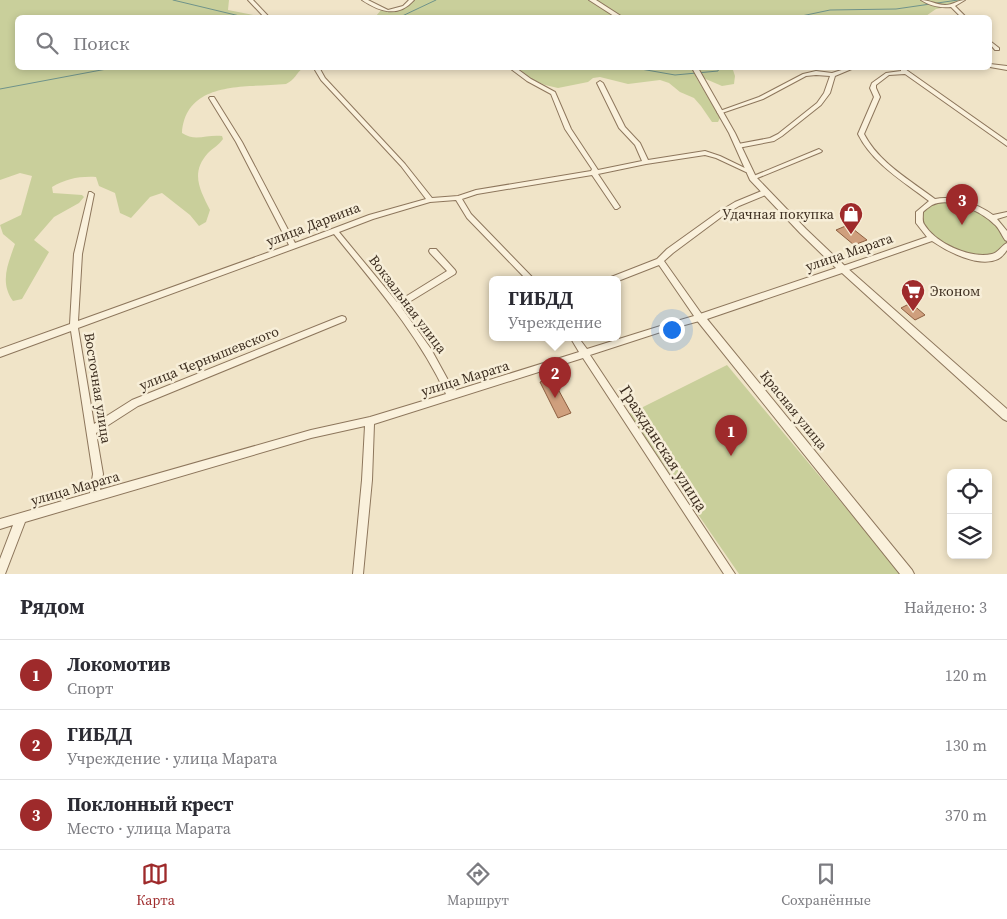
<!DOCTYPE html>
<html lang="ru">
<meta charset="utf-8">
<style>
body{margin:0;font-family:"Source Serif 4",serif;background:#f2f2f3;color:#2b2b33}
.controls{position:absolute;right:15px;bottom:15px;display:grid;overflow:hidden;border-radius:8px;box-shadow:0 2px 8px #0003}
.controls button{width:45px;height:45px;display:grid;place-items:center;padding:0;border:0;border-bottom:1px solid #e1e1e2;background:#fff;color:#2b2b33;font:25px sans-serif}
.you{position:absolute;left:671px;top:329px;width:18px;height:18px;margin:-12px;border:4px solid #fff;border-radius:50%;background:#1a73e8;box-shadow:0 0 0 8px #1a73e833}
.badge{display:grid;place-items:center;width:32px;height:32px;border-radius:50%;background:#9e2a2b;color:#fff;font-size:16px;font-weight:700}
.pin{position:absolute;translate:-50% -41px;filter:drop-shadow(0 1px 2px #0008)}
.pin::after{content:'';position:absolute;top:26px;width:18px;height:15px;background:inherit;clip-path:polygon(0 0,100% 0,50% 100%)}
.popup{position:absolute;left:489px;top:276px;width:132px;height:65px;box-sizing:border-box;display:grid;place-content:center;border-radius:8px;background:#fff;filter:drop-shadow(0 1px 4px #0005);font-size:16px;white-space:nowrap;color:#7c7c81}
.popup b{font-size:19px;color:#2b2b33}
.popup::after{content:'';position:absolute;left:50%;top:100%;margin-left:-10px;border:10px solid transparent;border-top-color:#fff}
.list{margin:0;padding:0;list-style:none}
h2{display:flex;justify-content:space-between;align-items:center;height:65px;margin:0;padding:0 20px;font-size:21px}
h2 small{font-size:16px;font-weight:400;color:#7c7c81}
.list li{display:grid;grid-template-columns:32px 1fr auto;gap:15px;align-items:center;box-sizing:border-box;height:70px;padding:0 20px;border-top:1px solid #e1e1e2}
.list b{display:block;font-size:19px;white-space:nowrap}
.list p{margin:0;font-size:16px;white-space:nowrap;color:#7c7c81}
.list em{font-size:16px;font-style:normal;color:#7c7c81}
.icon{flex:none;width:28px;height:28px;fill:none;stroke:currentColor;stroke-width:2;stroke-linecap:round;stroke-linejoin:round}
.map{position:relative;flex:none;width:1007px;height:574px;overflow:hidden}
.search{position:absolute;background:#fff;box-shadow:0 2px 8px #0003;left:15px;right:15px;top:15px;height:55px;display:flex;align-items:center;gap:12px;box-sizing:border-box;padding:0 18px;border-radius:8px;color:#7c7c81;font-size:19px}
.sheet{height:275px;background:#fff}
nav{display:flex;justify-content:space-around;align-items:center;box-sizing:border-box;height:70px;border-top:1px solid #e1e1e2;background:#fff;font-size:14px;color:#7c7c81}
nav a{display:grid;justify-items:center;gap:2px}
nav .on{color:#9e2a2b}
.map>svg:first-child{display:block}
</style>
<div class="map">
<svg width="1007" height="574" viewBox="0 0 1007 574">
<rect width="100%" height="100%" fill="#f0e4c8"/>
<!-- green -->
<g fill="#c9cf9b">
<path d="M0 0H229L228 10 263 17 18 18V68H303C296 73 295 80 286 84 248 88 186 79 182 133 195 142 207 134 222 136L223 139C219 145 213 148 208 153 190 173 200 190 210 210L206 222 199 226 190 215 162 193 150 197 131 218 120 213 115 193 99 186 96 177C80 176 65 179 52 187L53 193 82 195 84 197 79 203 54 217 34 240 49 252 22 299 13 301C0 283 7 266 15 244L3 234 0 225 21 215 32 176 20 173 0 180Z"/>
<path d="M412 0H963L953 6 936 9 923 18H844L842 16 835 18H371L376 16 381 10C394 13 402 7 412 0Z"/>
<path d="M518 68H740L733 70 735 76 734 84 722 86 701 77H696L720 118 718 122H712L701 106 694 98 680 92 669 83 660 80 628 84 600 77 593 78 588 82 558 88 545 85 531 79Z"/>
<path d="M933 201C940 201 949 200 957 202 977 208 1007 223 1007 246L990 258 960 254 923 229 919 211 924 205Z"/>
<path d="M727 365 901 574H739L629 414Z"/>
</g>
<g fill="none" stroke-linecap="round" stroke-linejoin="round">
<!-- stream -->
<g stroke="#6f938a" stroke-width="1">
<path d="M173 0 248 18"/>
<path d="M398 18 436 0"/>
<path d="M792 18 830 10 896 9 958 0"/>
<path d="M635 68 675 75 718 71 719 68"/>
<path d="M0 89 112 68"/>
</g>
</g>
<!-- building -->
<g fill="#cf9f7d" stroke="#8d5f41">
<path d="M848 225 867 240 854 245 836 230Z"/>
<path d="M911 303 925 315 915 320 901 308Z"/>
<path d="M552 378 571 413 558 418 540 382Z"/>
</g>
<g fill="none" stroke-linecap="round" stroke-linejoin="round">
<!-- minor casing -->
<g stroke="#8d765c" stroke-width="2">
<g id="minor">
<path d="M248 0H253L270 18H265Z"/>
<path d="M362 0H368L388 10 403 6 409 0H414C398 18 380 12 362 0Z"/>
<path d="M921 0C929 0 937 5 945 5 953 5 958 0 965 0L955 6 967 18H962L951 7C940 8 930 6 921 0Z"/>
<path d="M990 41 999 48V50H995L990 44Z"/>
<path d="M990 64 1007 66V70L990 67Z"/>
<path d="M318 68 320 69 325 78 405 164 432 198 458 196 476 190 591 171 592 169 565 129 551 94 527 81 511 69V68H516L531 79 555 92 571 129 598 170 642 161 635 145 619 128 597 83 600 81 603 83 625 127 640 143 648 160 705 151 720 156 751 171 750 172H746L716 158 705 155 646 164 598 174 620 207 617 209H615L592 175 477 194 462 199 471 214 534 279H526L467 218 456 200 430 202 373 219 339 232 397 302 447 271 430 253 429 251 430 249H436L455 270 456 272 455 274 401 307 431 349 454 391 579 352 570 337H578L587 349 670 323 694 316 659 265 618 281V279H610L611 277 657 259 667 249 720 211 735 202 764 190H768L769 192 768 194 739 206 724 215 673 253 664 261 703 316 704 318 703 320 670 329 590 355 735 574H724L583 358 374 424 372 480 363 574H353L362 480 365 426 311 438 25 522 5 574H0V559L13 525 0 529V519L90 493 93 474 71 331 0 357V349L70 324 74 254 89 192H91L94 194 82 254 78 321 289 245 236 142 209 98 210 97H214L242 142 295 243 369 215 426 199 401 166 321 80 315 70ZM334 234C375 285 418 334 446 394L370 417 311 430 100 490 103 474 96 433 138 406 345 321 346 319 345 317 342 316 339 317 132 400 94 424 78 328Z"/>
<path d="M848 68H854L835 76 830 93 821 105 782 136 774 141 738 148 735 146 738 144 770 138 778 134 817 103 824 93 830 76 816 75 806 76 763 99 722 113H718L717 112 759 97 803 74 816 71 832 73Z"/>
<path d="M901 69H905L1007 141V146L905 74 889 75 876 85V88L880 97 864 134C879 163 910 180 935 199 954 195 978 204 993 215L1007 212V216L997 219 1007 231V241L1005 240C1001 234 999 228 994 224 981 211 949 196 932 205 929 207 925 210 923 212 923 216 922 221 924 224 935 243 970 259 992 254 998 253 1001 246 1007 243V250C1005 253 1002 257 998 259 979 268 948 252 932 241L843 272 839 269 840 267 927 237 916 223V212L929 201C903 181 873 164 858 134L874 97 870 88 872 83 886 73 901 71Z"/>
<path d="M819 149 822 151 821 152 755 179 753 180 750 178 751 177Z"/>
</g>
</g>
<!-- tertiary casing -->
<g stroke="#8d765c" stroke-width="2">
<g id="tertiary">
<path d="M589 0H596L624 18H617Z"/>
<path d="M692 68H698L735 133 756 177 806 229 846 267 1007 409V421L1003 419 842 273 707 319 912 570 914 574H900L695 318 697 315 836 268 800 233 750 180 729 133Z"/>
</g>
</g>
<!-- minor -->
<use href="#minor" fill="#faf1dc" fill-rule="evenodd"/>
<!-- tertiary -->
<use href="#tertiary" fill="#faf1dc" fill-rule="evenodd"/>
</g>
<!-- icons -->
<defs>
<g id="shop-pin" transform="scale(1.25)"><path d="M0 17L-7.5 6A9.5 9.5 0 1 1 7.5 6Z" fill="#9e2a2b" stroke="#f7eed8"/><path d="M-5-2.5h2.3a2.7 3.5 0 0 1 5.4 0H5L5.5 6h-11ZM-1.5-2.5h3a1.5 2.3 0 0 0-3 0Z" fill="#fff"/></g>
<g id="supermarket-pin" transform="scale(1.25)"><path d="M0 17L-7.5 6A9.5 9.5 0 1 1 7.5 6Z" fill="#9e2a2b" stroke="#f7eed8"/><path d="M-6-5.5h2.5l.6 2H6L4.5 2H-2.5L-4.4-4H-6ZM-1.5 3.2a1.3 1.3 0 1 0 .1 0ZM3 3.2a1.3 1.3 0 1 0 .1 0Z" fill="#fff"/></g>
</defs>
<g fill-rule="evenodd">
<use href="#shop-pin" x="851" y="214"/>
<use href="#supermarket-pin" x="913" y="291"/>
</g>
<g text-anchor="middle" dominant-baseline="central" stroke-width="5" stroke-linejoin="round" paint-order="stroke">
<!-- poi labels -->
<g font-size="14" fill="#3d2e20" stroke="#f7eed8" text-anchor="end">
<text x="834" y="214">Удачная покупка</text>
<text x="930" y="291" text-anchor="start">Эконом</text>
</g>
<!-- street labels -->
<g font-size="14" fill="#3d2e20" stroke="#f7eed8">
<text transform="translate(313 224) rotate(-21)">улица Дарвина</text>
<text transform="translate(849 252) rotate(-19)">улица Марата</text>
<text transform="translate(408 304) rotate(53)">Вокзальная улица</text>
<text transform="translate(209 358) rotate(-22)">улица Чернышевского</text>
<text transform="translate(465 378) rotate(-17)">улица Марата</text>
<text transform="translate(98 388) rotate(81)">Восточная улица</text>
<text transform="translate(794 410) rotate(51)">Красная улица</text>
<text transform="translate(75 488) rotate(-16)">улица Марата</text>
</g>
<!-- near-street labels -->
<g font-size="16" fill="#3d2e20" stroke="#f7eed8">
<text transform="translate(664 448) rotate(57)">Гражданская улица</text>
</g>
</g>
</svg>
<div class="controls">
<button><svg class="icon" aria-label="locate" viewBox="0 0 24 24"><circle cx="12" cy="12" r="6"/><path d="M12 2v4M12 18v4M2 12h4M18 12h4"/></svg></button>
<button><svg class="icon" aria-label="layers" viewBox="0 0 24 24"><path d="M12 4l9 5-9 5-9-5zM3 14l9 5 9-5"/></svg></button>
</div>
<div class="you"></div>
<div class="pin badge" style="left:731px;top:456px">1</div>
<div class="pin badge" style="left:555px;top:398px">2</div>
<div class="popup"><b>ГИБДД</b>Учреждение</div>
<div class="pin badge" style="left:962px;top:225px">3</div>
<div class="search"><svg class="icon" aria-label="search" viewBox="0 0 24 24"><circle cx="10" cy="10" r="6"/><path d="M15 15l6 6"/></svg>Поиск</div>
</div>
<section class="sheet">
<h2>Рядом<small>Найдено: 3</small></h2>
<ul class="list">
<li><span class="badge">1</span><div><b>Локомотив</b><p>Спорт</p></div><em>120 m</em></li>
<li><span class="badge">2</span><div><b>ГИБДД</b><p>Учреждение · улица Марата</p></div><em>130 m</em></li>
<li><span class="badge">3</span><div><b>Поклонный крест</b><p>Место · улица Марата</p></div><em>370 m</em></li>
</ul>
</section>
<nav>
<a class="on"><svg class="icon" aria-label="map" viewBox="0 0 24 24"><path d="M3 6l6-2 6 2 6-2v14l-6 2-6-2-6 2zM9 4v14M15 6v14"/></svg>Карта</a>
<a><svg class="icon" aria-label="directions" viewBox="0 0 24 24"><path d="M12 3l9 9-9 9-9-9zM9 14v-3h6M13 9l2 2-2 2"/></svg>Маршрут</a>
<a><svg class="icon" aria-label="saved" viewBox="0 0 24 24"><path d="M7 4h10v16l-5-4-5 4z"/></svg>Сохранённые</a>
</nav>
